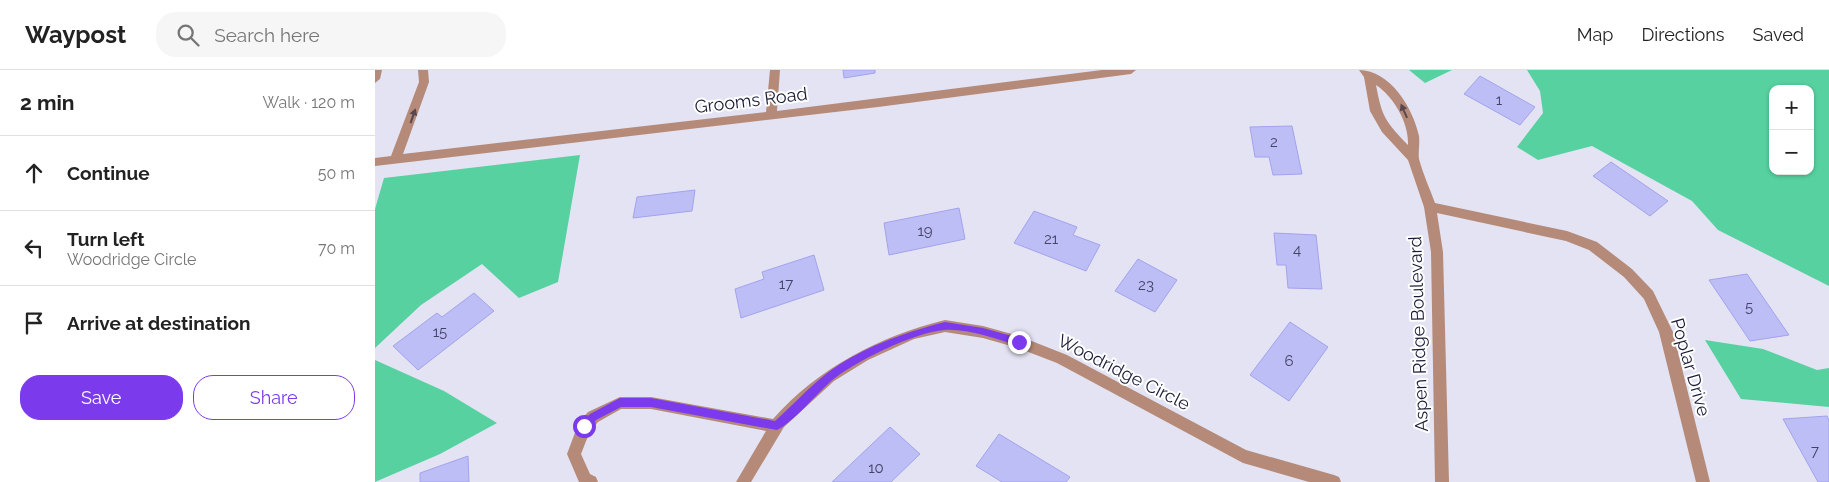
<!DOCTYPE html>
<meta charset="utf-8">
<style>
body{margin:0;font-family:Raleway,sans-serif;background:#f6f6f6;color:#222}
.controls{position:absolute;right:15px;top:15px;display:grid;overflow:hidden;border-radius:10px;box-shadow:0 1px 4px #0004}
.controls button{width:45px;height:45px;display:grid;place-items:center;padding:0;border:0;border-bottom:1px solid #e0e0e0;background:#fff;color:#222;font:25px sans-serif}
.stop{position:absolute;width:15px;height:15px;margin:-11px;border:4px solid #7c3aed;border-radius:50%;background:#fff}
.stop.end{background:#7c3aed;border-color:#fff;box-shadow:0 1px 5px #0008}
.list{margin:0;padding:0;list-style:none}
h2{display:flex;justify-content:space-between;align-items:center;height:65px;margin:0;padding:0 20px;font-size:21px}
h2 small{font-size:16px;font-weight:400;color:#767676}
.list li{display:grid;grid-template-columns:32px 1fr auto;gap:15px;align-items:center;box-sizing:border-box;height:75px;padding:0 20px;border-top:1px solid #e0e0e0}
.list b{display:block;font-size:19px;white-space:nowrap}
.list p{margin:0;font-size:16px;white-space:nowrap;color:#767676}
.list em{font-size:16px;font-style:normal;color:#767676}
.actions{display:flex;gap:10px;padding:15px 20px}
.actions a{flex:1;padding:11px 0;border:1px solid #7c3aed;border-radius:20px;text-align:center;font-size:18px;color:#7c3aed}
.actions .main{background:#7c3aed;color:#fff}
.icon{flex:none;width:28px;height:28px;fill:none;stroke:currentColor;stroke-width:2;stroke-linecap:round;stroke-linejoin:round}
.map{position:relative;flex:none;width:1454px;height:412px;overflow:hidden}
header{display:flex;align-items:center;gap:30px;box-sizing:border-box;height:70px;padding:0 25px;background:#fff;border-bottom:1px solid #e0e0e0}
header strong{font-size:24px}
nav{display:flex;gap:28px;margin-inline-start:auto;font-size:18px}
.search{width:350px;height:45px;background:#f6f6f6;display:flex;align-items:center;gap:12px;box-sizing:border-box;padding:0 18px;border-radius:20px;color:#767676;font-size:19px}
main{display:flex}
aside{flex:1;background:#fff}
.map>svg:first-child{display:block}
</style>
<header>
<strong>Waypost</strong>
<div class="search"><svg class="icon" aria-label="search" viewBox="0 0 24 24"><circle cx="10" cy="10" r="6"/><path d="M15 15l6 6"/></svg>Search here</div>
<nav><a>Map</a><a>Directions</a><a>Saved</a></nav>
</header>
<main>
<aside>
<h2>2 min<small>Walk · 120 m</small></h2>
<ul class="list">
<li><svg class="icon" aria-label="ahead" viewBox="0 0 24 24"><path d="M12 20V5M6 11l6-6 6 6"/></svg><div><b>Continue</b></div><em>50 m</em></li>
<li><svg class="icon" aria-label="left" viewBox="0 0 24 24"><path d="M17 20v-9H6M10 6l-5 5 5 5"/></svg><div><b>Turn left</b><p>Woodridge Circle</p></div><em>70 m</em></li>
<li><svg class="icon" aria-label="arrive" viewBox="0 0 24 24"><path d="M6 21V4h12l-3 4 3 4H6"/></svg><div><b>Arrive at destination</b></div></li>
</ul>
<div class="actions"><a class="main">Save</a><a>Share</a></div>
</aside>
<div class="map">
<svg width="1454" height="412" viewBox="0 0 1454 412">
<rect width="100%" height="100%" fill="#e3e3f3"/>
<!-- forest -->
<g fill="#57d1a0" fill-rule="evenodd">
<path d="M1034 0H1077L1050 13Z"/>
<path d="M1152 0H1454V216L1343 160 1317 131 1217 76 1163 90 1142 77 1168 43 1165 21ZM1398 19H1435V101H1398Z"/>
<path d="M205 85 183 212 144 228 107 194 46 235 0 278V139L9 108Z"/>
<path d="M1330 270 1388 279 1442 300 1454 298V337L1366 329Z"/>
<path d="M0 290 69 321 122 353 65 384 0 412Z"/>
</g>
<!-- building -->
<g fill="#bebef7" stroke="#a3a2ec">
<path d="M468 0H500V3L469 8Z"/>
<path d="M1105 6 1160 37 1145 55 1089 24Z"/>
<path d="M917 56 927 104 898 105 894 87H880L875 57Z"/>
<path d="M1236 92 1293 131 1275 146 1218 106Z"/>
<path d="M320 120 317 141 258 148 262 127Z"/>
<path d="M584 138 590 169 514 185 509 153Z"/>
<path d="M659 141 702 157 698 165 725 175 711 201 639 173Z"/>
<path d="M899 163 941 165 947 219 913 218 911 195H902Z"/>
<path d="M439 185 449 220 366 248 360 219 389 209 387 202Z"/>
<path d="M763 189 802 210 780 242 740 221Z"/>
<path d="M1372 204 1414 265 1375 271 1334 210Z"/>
<path d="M99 223 119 241 43 300 18 276 62 243 67 247Z"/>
<path d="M915 252 953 277 914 331 875 305Z"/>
<path d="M1452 346 1454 350V412H1443L1408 349Z"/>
<path d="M515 357 545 384 516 412H457Z"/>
<path d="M624 364 695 407 691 412H627L601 396Z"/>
<path d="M93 386 94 412H45V403Z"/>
</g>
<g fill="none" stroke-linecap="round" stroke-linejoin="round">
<!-- minor -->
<g fill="#b58a78" fill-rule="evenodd">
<path d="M0 0H7L5 9 0 13Z"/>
<path d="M43 0H53L54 12 28 84 391 42 395 0H405L402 41 727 0H761L756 4 503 37 0 96V88L16 86 44 12Z"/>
<path d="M984 0C1015 0 1038 38 1044 66 1045 74 1043 82 1044 89 1048 104 1055 119 1060 133L1192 161 1222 172 1257 199 1278 221 1298 262 1335 412H1321L1284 262 1269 229 1249 207 1214 180 1191 171 1062 143 1068 182 1074 412H1060L1056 182 1049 137 1033 90 1007 62 995 41 989 7ZM1001 15C1019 27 1034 53 1033 75 1011 52 1007 48 1001 15Z"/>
<path d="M570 250 608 256 644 266 692 285 871 380 959 405 964 407 966 412H934L868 393 682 293 643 278 608 268 570 262 539 269 493 290 459 311 409 357 376 412H361L391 361 276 339H246L223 352 215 361 206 384 215 404 221 407 223 412H204L192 384 204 352 213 342 245 327H276L398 349C443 298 505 266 570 250Z"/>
</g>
</g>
<!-- one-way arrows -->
<defs><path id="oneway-solid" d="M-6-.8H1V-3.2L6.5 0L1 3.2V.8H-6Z" transform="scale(1.25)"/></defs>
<g fill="#594750">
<use href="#oneway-solid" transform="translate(1029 41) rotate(-114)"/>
<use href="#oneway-solid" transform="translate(38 46) rotate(-71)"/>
</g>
<!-- route -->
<path fill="#7c3aed" d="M570 252 608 258 644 268 648 272 644 276C622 269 591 258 569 260 540 262 478 292 455 312 442 324 417 353 402 360L276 337H246L221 350 212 360H205L204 356 215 344 245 328H276L400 351C417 336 433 318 451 304 485 278 528 263 570 252Z"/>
<g text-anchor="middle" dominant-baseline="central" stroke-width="4" stroke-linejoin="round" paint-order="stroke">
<!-- number labels -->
<g font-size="15" fill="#444366">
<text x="1124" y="30">1</text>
<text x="899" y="72">2</text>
<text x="550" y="161">19</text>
<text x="676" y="169">21</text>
<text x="922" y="180">4</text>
<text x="411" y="214">17</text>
<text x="771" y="215">23</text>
<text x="1374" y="237">5</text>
<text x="65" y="262">15</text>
<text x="914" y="291">6</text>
<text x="1440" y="381">7</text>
<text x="501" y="398">10</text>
</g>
<!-- street labels -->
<g font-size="18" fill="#1b1a36" stroke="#fff">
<text transform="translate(376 30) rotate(-7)">Grooms Road</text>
<text transform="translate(1043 264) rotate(-92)">Aspen Ridge Boulevard</text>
<text transform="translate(1316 297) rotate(74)">Poplar Drive</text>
<text transform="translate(749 302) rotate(27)">Woodridge Circle</text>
</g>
</g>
</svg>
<div class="controls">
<button>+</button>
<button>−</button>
</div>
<div class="stop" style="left:209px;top:356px"></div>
<div class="stop end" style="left:644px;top:272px"></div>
</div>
</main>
